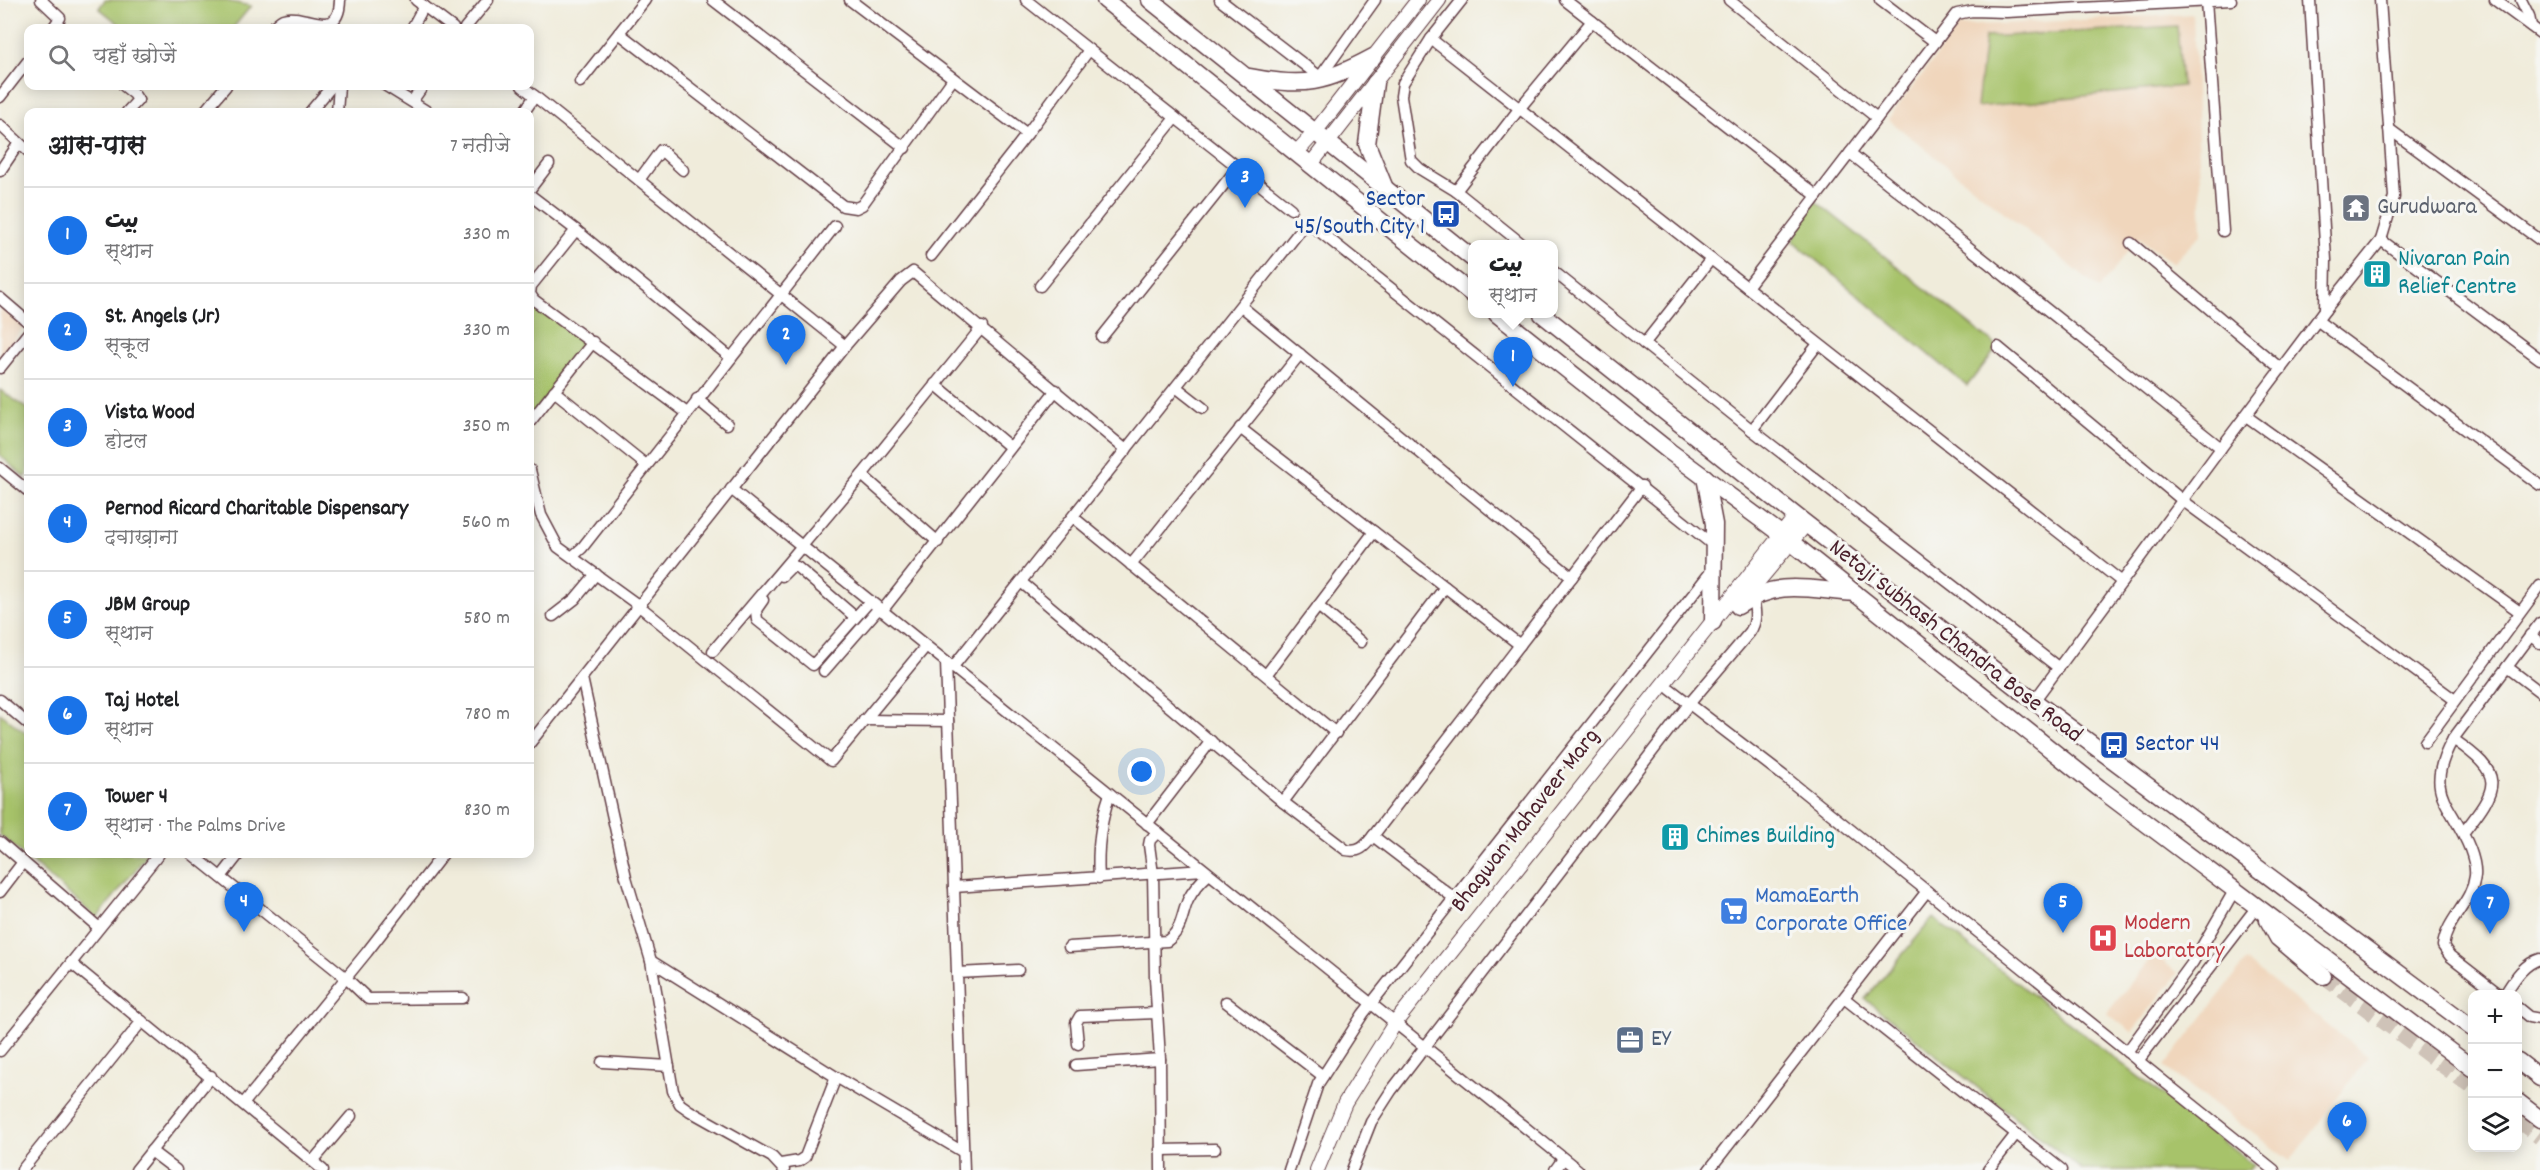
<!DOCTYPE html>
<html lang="hi">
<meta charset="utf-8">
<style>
body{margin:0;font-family:Dekko,"Playpen Sans Arabic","Playpen Sans Deva",sans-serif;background:#f2f2f2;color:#202124}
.controls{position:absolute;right:18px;bottom:18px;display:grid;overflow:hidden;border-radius:12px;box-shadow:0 3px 15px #0003}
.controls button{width:54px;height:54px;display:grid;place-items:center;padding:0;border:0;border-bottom:2px solid #e0e0e0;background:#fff;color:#202124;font:30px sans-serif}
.you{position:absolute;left:1142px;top:772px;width:21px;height:21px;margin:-15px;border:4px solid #fff;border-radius:50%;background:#1a73e8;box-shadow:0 0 0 9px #1a73e833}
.badge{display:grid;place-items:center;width:39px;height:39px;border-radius:50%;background:#1a73e8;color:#fff;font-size:20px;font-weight:700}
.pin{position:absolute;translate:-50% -50px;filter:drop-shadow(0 2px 3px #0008)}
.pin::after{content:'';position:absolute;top:32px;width:21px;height:18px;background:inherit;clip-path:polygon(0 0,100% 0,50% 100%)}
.popup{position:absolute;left:1468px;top:240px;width:90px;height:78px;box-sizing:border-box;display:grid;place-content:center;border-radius:12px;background:#fff;filter:drop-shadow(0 2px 4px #0005);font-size:20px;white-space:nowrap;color:#757577}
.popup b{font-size:22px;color:#202124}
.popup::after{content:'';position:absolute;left:50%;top:100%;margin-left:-12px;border:12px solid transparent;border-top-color:#fff}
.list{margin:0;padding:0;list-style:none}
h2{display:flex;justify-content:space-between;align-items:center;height:78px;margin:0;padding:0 24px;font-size:26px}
h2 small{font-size:20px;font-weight:400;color:#757577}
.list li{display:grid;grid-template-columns:39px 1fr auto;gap:18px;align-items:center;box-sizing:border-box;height:96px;padding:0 24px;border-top:2px solid #e0e0e0}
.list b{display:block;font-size:22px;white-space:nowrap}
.list p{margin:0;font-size:20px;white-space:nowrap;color:#757577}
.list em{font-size:20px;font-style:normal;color:#757577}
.icon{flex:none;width:33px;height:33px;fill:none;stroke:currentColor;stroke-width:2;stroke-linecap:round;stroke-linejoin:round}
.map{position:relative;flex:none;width:2540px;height:1170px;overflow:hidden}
.search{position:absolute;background:#fff;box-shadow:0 3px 15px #0003;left:24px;top:24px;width:510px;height:66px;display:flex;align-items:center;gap:15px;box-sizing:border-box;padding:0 21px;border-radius:12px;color:#757577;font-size:22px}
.panel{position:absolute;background:#fff;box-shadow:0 3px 15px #0003;left:24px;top:108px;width:510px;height:750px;border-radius:12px}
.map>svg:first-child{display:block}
</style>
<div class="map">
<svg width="2540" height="1170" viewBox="0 0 2540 1170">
<rect width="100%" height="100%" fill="#f6f6f2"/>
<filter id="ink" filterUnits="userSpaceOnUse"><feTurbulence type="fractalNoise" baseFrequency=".0167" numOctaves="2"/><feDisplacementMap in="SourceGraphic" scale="12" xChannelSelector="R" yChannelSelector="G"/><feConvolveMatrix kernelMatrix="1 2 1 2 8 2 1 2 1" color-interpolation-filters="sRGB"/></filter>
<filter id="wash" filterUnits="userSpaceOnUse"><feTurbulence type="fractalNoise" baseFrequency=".008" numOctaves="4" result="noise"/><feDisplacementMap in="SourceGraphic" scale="24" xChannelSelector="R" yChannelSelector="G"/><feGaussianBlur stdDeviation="1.35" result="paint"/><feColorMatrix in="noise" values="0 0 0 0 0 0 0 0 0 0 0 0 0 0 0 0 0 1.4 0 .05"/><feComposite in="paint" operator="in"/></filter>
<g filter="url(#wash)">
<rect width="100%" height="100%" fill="#f0ecdb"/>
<!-- built -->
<g fill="#f0d6bc">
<path d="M2193 14 2202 233 2173 263 2138 238 2099 289 1888 119 1959 26Z"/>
<path d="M0 303 26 324 0 358Z"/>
<path d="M2154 954 2178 973 2132 1032 2107 1013Z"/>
<path d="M2246 961 2368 1057 2290 1161 2164 1067Z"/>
</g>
<!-- green -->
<g fill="#a7c36a" stroke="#78714a" stroke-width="1.5">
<path d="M105 0H221L251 6 233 28H124L99 8Z"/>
<path d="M2177 26 2182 86 1977 107 1985 37Z"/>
<path d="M1814 200 1998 347 1967 386 1793 241Z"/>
<path d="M530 298 589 343 530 418Z"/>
<path d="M0 390 28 409V473L25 478 0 455Z"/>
<path d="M0 713 28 735V854H148L97 918 0 835Z"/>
<path d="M1933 918 2253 1165 2249 1170H2082L1865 999Z"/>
</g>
</g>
<g filter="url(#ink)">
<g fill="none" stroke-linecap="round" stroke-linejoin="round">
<!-- secondary-tunnel -->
<g stroke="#cfc3b8" stroke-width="16" stroke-dasharray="16 8" stroke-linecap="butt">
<path d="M2323 976 2472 1087"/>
<path d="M2518 1120 2540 1137"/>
</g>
<!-- minor casing -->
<g stroke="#633e45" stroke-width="13">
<g id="minor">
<path d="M41 0 60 18 53 28"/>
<path d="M416 0 453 28"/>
<path d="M713 0 905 148"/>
<path d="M850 0 1027 134"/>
<path d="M1026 0 1291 209"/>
<path d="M1220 0 1320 77 1375 0"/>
<path d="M1565 0 1817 196"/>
<path d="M1729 0 1877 118"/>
<path d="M1880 0 1935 42"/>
<path d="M2310 0 2326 260 2325 310"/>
<path d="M2495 0 2540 33"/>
<path d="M2521 0 2529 16 2531 26"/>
<path d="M2206 1 2223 231"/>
<path d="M272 28C275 25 279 21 283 19 304 11 339 43 340 0"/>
<path d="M412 28 424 6"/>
<path d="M465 28 488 0"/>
<path d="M619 33 843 206 856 208 862 205 953 79"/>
<path d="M1431 39 1462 0"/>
<path d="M580 82 645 0"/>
<path d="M124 86 134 94 138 100 127 112"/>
<path d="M386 86 428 112"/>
<path d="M522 86 845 346"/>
<path d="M0 97 28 61"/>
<path d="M413 100 423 86"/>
<path d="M204 112 226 86"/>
<path d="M310 112 332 86"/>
<path d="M337 112 339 86"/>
<path d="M524 112 535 96"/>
<path d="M0 125 28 151"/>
<path d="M2389 129 2540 240"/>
<path d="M1850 153 2221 448"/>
<path d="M0 171 19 143"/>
<path d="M639 180 661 150 683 170"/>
<path d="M530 189 549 164"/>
<path d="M1456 191 1519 109 1592 21"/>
<path d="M530 195 576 230 730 357"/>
<path d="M576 230 531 286 530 294 534 300 687 413"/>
<path d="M2381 240 2540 359"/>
<path d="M2131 243 2281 369"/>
<path d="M1522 244 1456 191 1420 169 1411 160 1401 96 1403 83 1431 39 2122 582"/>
<path d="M931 256 1027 134 1089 50"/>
<path d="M1553 271 1752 430 2059 668"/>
<path d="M1040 286 1175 118"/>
<path d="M1747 287 1957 14 1972 11 2006 12 2231 0"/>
<path d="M0 298 28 322"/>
<path d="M1241 306 1572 577"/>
<path d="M2318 321 2540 485"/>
<path d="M1102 337 1238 167"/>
<path d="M1644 344 1711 259"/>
<path d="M1998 347 2182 500 2455 700"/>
<path d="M0 368 28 333"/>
<path d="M935 384 1010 447"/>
<path d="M1176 387 1203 408"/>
<path d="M554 391 646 465"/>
<path d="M697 399 727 424"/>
<path d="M2246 416 2520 612"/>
<path d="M530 422 593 342"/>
<path d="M1240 428 1520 645"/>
<path d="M1752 430 1818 344"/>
<path d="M0 468 28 491"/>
<path d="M530 470 541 515 558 547 638 605 831 761 926 646"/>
<path d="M862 475 938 542"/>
<path d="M731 489 1578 1170"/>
<path d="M1073 517 1336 733"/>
<path d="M573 556 582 548 835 226"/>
<path d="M1131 565 1300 354"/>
<path d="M782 576 791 567H797L855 617"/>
<path d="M1021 582 1283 802 1346 850C1360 853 1365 846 1373 836L1642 486"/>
<path d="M763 600 756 610 757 620 813 665 870 601"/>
<path d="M1318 606 1361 642"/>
<path d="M882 611 1056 390"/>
<path d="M553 616 575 599 596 574"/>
<path d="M2530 635 2540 643"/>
<path d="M713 651 862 475 982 327"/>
<path d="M946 662 964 1170"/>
<path d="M2507 667 2540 692"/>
<path d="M952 668 1303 227H1314L1713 545"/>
<path d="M824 671 879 608"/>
<path d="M1266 675 1374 532"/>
<path d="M582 678 626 877 651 961 673 1091 680 1104 690 1111 772 1157 784 1170"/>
<path d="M1670 689 1785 777 2274 1170"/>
<path d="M0 700 28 724"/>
<path d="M2034 701 2221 448 2325 310 2381 240 2394 197 2380 0"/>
<path d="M864 720 948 721"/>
<path d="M2453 739C2505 775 2500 786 2463 833"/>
<path d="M2425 742 2540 586"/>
<path d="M530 743 845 346 901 281 913 272 1126 450"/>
<path d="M1283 802 1445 587"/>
<path d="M1147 824 1211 741"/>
<path d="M1373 836 1454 898"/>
<path d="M0 842 98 927"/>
<path d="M192 854 345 977 368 999 463 998"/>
<path d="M221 877 239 854"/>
<path d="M1099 878C1097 848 1100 822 1110 794"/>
<path d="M954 887 1204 870"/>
<path d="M0 892 23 862"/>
<path d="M1069 947 1167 941C1183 929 1181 916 1188 900 1193 890 1201 881 1209 874"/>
<path d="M651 961 836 1077 963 1152"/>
<path d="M71 963 323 1170"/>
<path d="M957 973 1018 970"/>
<path d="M2499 994 2450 956 2443 946C2447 918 2472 903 2475 876 2476 866 2473 857 2470 849 2451 801 2422 794 2453 739L2540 623"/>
<path d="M2505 994C2514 980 2523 964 2540 959"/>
<path d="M1844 998 2062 1170"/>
<path d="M1226 1002 1323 1076"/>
<path d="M2518 1008 2529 1017 2540 1019"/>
<path d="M1078 1044 1076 1023 1080 1016 1157 1013"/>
<path d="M0 1051 159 854"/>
<path d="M2127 1052 2193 962 2234 891"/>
<path d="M1160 1059 1161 1170"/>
<path d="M2138 1061 2256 908"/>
<path d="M602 1062 669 1066"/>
<path d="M1076 1065 1160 1059 1155 978 1153 874 1149 845 1150 840 1158 832"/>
<path d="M244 1103 367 952 443 854"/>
<path d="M1160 1150 1215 1149"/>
<path d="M151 1151 176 1170"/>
<path d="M313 1161 351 1116"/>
<path d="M781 1164 799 1161 805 1157 836 1077"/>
<path d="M22 1170 142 1021"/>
<path d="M136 1170 211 1076"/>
<path d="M1289 1170 1318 1084 1363 1014 1713 569"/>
<path d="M1352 1170 1371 1122 1391 1091 1689 704 1750 632C1758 620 1755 610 1753 596"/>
<path d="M1555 1170 1563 1159"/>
<path d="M1709 1170 1927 891"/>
<path d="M1988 1170 2016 1134"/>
</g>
</g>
<!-- tertiary casing -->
<g stroke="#633e45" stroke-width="16">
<g id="tertiary">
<path d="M1296 153 1315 132 1418 0"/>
<path d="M1311 164 1439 0"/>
<path d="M1740 603 1806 524"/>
<path d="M1317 1170 1345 1103 1395 1023 1796 516"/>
</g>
</g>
<!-- secondary casing -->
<g stroke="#633e45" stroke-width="19">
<g id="secondary">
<path d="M1105 0 1472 294"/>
<path d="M1150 0 1472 258"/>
<path d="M1250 77C1305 88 1325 83 1373 57"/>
<path d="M1375 83 1367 144 1384 186"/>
<path d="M1497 314 1669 451 1782 535 2099 788 2472 1068"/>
<path d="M1542 314 1796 516 2034 701 2472 1028"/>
<path d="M1705 477 1714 524 1713 622"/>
<path d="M1738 606C1781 578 1807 590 1855 593"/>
<path d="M2268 920 2278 938 2323 976"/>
<path d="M2518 1061 2540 1078"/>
<path d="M2518 1102 2540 1119"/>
</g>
</g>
<!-- minor -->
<use href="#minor" stroke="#fff" stroke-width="10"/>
<!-- tertiary -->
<use href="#tertiary" stroke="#fff" stroke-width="14"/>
<!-- secondary -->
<use href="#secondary" stroke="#fff" stroke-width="16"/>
</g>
</g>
<!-- icons -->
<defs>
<g id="temple-square" transform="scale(1.5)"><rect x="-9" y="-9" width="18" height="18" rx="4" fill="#6b7280" stroke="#f6f6f2"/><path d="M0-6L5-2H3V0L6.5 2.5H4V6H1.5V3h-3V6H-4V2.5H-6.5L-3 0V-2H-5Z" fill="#fff"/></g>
<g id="bus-square" transform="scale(1.5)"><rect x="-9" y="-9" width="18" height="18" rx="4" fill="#1a4fb4" stroke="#f6f6f2"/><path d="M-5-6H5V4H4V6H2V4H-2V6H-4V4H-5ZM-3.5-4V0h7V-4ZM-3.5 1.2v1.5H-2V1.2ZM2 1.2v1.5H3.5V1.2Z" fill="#fff"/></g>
<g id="building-square" transform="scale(1.5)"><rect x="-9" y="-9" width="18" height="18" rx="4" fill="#0f9aa8" stroke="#f6f6f2"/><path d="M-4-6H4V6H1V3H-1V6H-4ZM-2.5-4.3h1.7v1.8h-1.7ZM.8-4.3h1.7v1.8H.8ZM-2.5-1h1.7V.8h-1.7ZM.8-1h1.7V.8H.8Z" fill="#fff"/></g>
<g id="supermarket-square" transform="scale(1.5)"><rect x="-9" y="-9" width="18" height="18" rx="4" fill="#3f7fe0" stroke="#f6f6f2"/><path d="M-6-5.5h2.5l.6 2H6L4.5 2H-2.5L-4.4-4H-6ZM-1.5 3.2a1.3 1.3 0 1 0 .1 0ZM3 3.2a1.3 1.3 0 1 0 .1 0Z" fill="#fff"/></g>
<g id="hospital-square" transform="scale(1.5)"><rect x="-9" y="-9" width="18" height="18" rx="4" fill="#e0444e" stroke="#f6f6f2"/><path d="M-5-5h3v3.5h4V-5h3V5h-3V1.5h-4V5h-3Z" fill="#fff"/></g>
<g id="office-square" transform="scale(1.5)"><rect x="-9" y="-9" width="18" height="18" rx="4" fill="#5c6f8a" stroke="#f6f6f2"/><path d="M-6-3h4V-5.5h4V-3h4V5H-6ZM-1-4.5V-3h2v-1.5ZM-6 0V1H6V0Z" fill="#fff"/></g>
</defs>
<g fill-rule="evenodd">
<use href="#temple-square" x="2356" y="208"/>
<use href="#bus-square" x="1446" y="214"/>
<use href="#building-square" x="2377" y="274"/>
<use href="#bus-square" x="2114" y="745"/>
<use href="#building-square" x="1675" y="837"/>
<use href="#supermarket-square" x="1734" y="911"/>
<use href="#hospital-square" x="2103" y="938"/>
<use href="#office-square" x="1630" y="1040"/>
</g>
<g text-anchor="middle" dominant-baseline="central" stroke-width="6" stroke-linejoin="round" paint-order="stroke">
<!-- transit labels -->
<g font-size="24" fill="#164399" stroke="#f6f6f2" text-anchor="end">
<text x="1425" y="200">Sector<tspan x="1425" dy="28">45/South City 1</tspan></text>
<text x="2135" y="745" text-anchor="start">Sector 44</text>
</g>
<!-- worship labels -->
<g font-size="24" fill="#5b616d" stroke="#f6f6f2" text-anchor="start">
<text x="2377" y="208">Gurudwara</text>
</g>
<!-- culture labels -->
<g font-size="24" fill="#0d838f" stroke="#f6f6f2" text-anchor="start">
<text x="2398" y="260">Nivaran Pain<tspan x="2398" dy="28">Relief Centre</tspan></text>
<text x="1696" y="837">Chimes Building</text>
</g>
<!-- street labels -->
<g font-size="24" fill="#4a1f2b" stroke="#f6f6f2">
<text transform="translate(1955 642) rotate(38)">Netaji Subhash Chandra Bose Road</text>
<text transform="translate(1526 821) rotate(-52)">Bhagwan Mahaveer Marg</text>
</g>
<!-- shop labels -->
<g font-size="24" fill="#366cbe" stroke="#f6f6f2" text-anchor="start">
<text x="1755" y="897">MamaEarth<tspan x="1755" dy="28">Corporate Office</tspan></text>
</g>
<!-- health labels -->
<g font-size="24" fill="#be3a42" stroke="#f6f6f2" text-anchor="start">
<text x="2124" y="924">Modern<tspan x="2124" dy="28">Laboratory</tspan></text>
</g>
<!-- service labels -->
<g font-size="24" fill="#4e5e75" stroke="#f6f6f2" text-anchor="start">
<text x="1651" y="1040">EY</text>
</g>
</g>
</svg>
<div class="controls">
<button>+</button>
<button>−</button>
<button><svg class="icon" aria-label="layers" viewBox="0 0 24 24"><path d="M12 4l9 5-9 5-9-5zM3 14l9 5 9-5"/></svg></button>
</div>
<div class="you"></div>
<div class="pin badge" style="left:1513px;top:387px">1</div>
<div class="popup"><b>بيت</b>स्थान</div>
<div class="pin badge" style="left:786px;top:365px">2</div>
<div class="pin badge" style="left:1245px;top:208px">3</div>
<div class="pin badge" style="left:244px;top:932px">4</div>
<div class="pin badge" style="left:2063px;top:933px">5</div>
<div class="pin badge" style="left:2347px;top:1152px">6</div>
<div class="pin badge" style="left:2490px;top:934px">7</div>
<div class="search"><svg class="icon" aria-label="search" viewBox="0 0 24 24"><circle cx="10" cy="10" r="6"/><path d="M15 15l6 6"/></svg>यहाँ खोजें</div>
<section class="panel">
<h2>आस-पास<small>7 नतीजे</small></h2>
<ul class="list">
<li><span class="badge">1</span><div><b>بيت</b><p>स्थान</p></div><em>330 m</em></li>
<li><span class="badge">2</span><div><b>St. Angels (Jr)</b><p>स्कूल</p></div><em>330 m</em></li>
<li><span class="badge">3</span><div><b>Vista Wood</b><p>होटल</p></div><em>350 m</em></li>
<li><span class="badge">4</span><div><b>Pernod Ricard Charitable Dispensary</b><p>दवाख़ाना</p></div><em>560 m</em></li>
<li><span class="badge">5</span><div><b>JBM Group</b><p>स्थान</p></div><em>580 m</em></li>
<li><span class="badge">6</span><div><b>Taj Hotel</b><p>स्थान</p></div><em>780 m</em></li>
<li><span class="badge">7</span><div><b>Tower 4</b><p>स्थान · The Palms Drive</p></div><em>830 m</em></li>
</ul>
</section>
</div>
